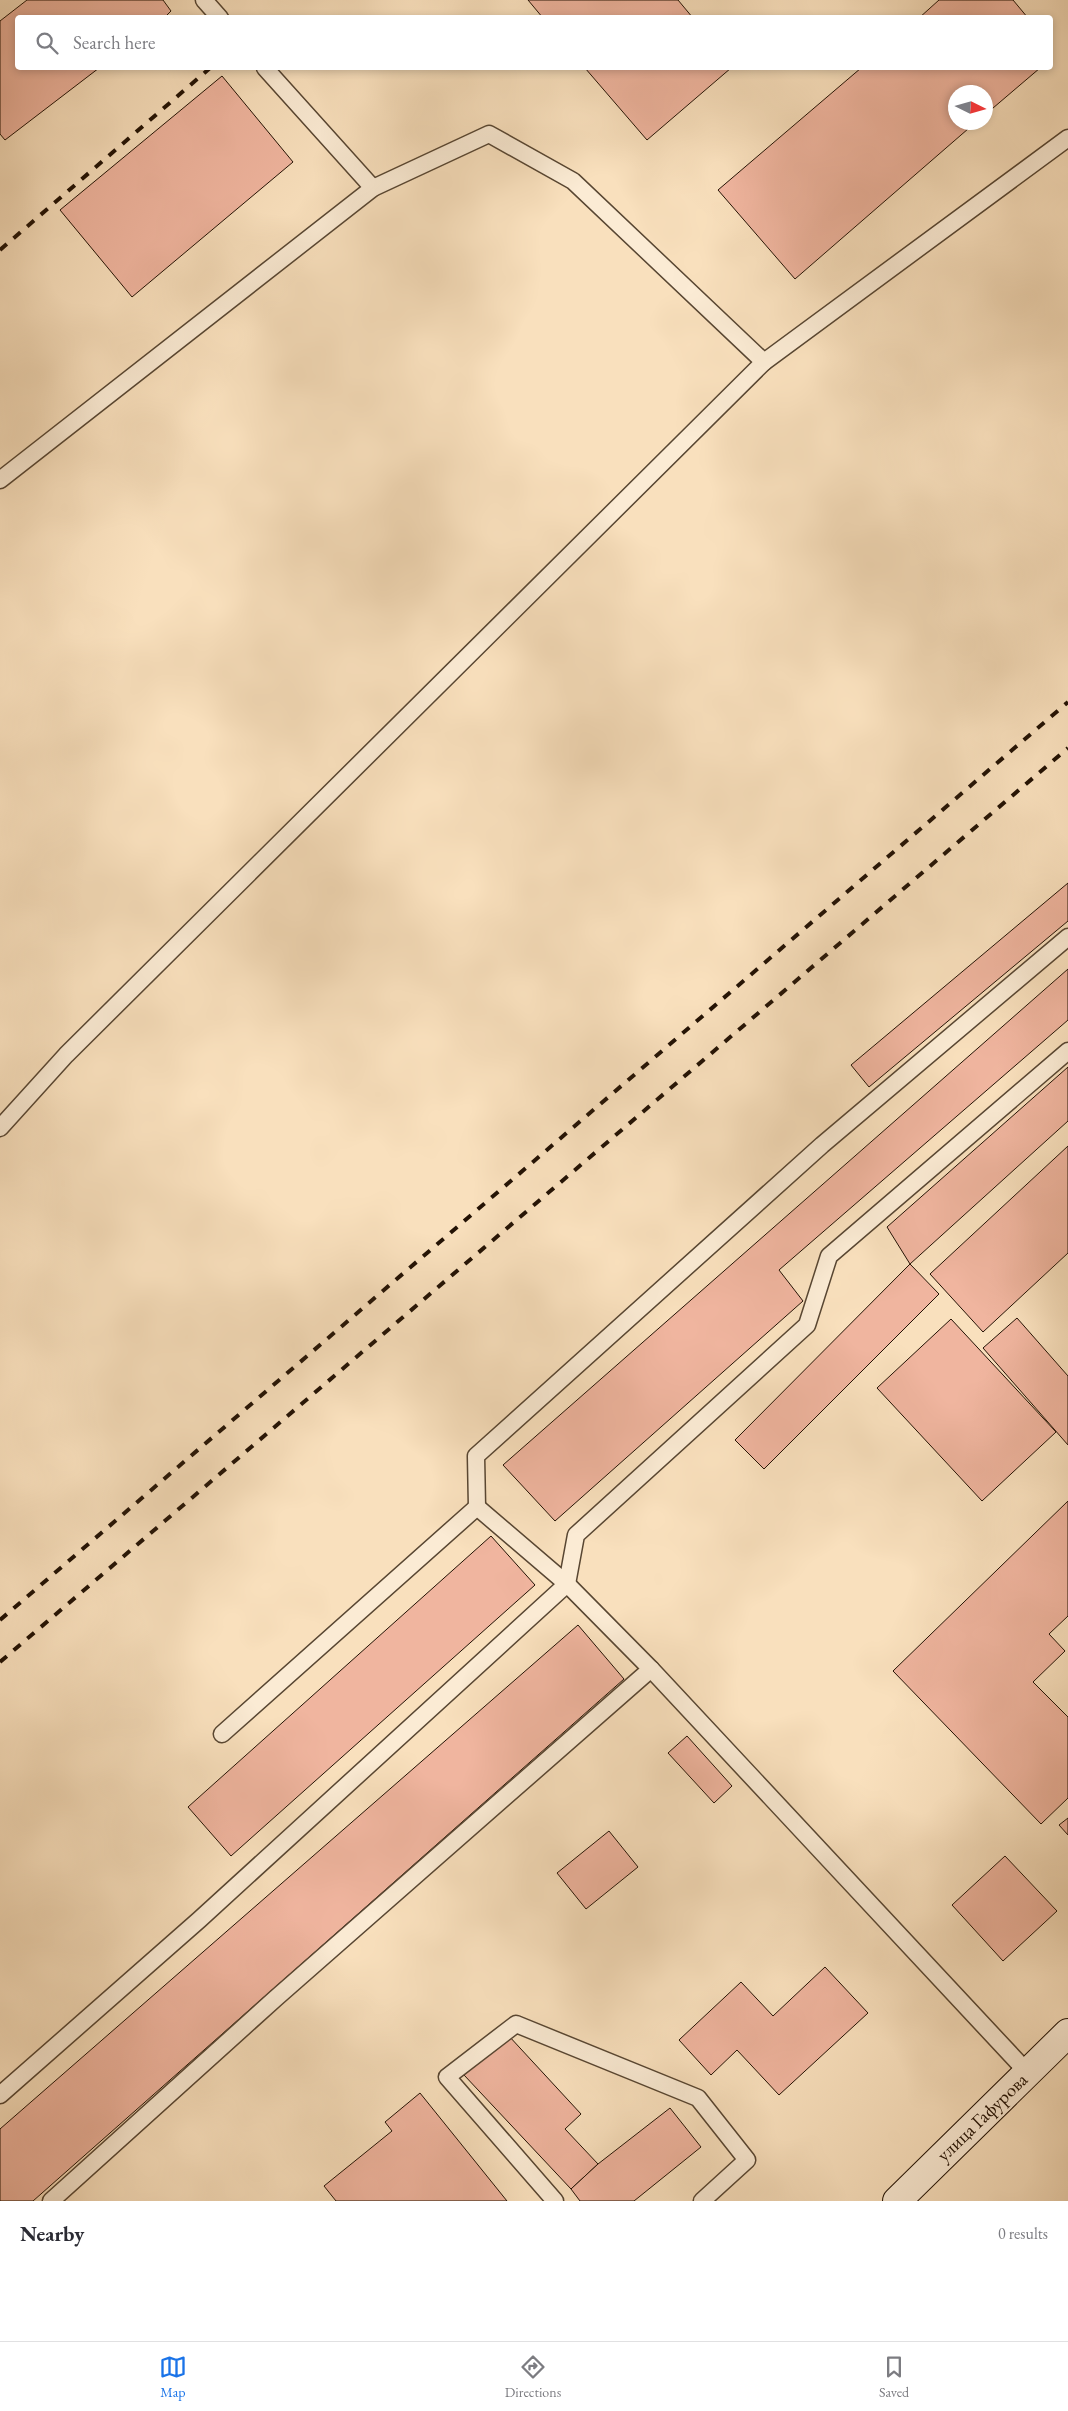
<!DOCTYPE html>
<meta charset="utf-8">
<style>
body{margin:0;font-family:"EB Garamond",serif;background:#f7f7f7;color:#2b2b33}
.compass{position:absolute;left:948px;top:85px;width:45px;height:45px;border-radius:50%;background:#fff;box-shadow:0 2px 8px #0003;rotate:95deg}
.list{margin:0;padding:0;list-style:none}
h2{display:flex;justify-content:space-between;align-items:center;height:65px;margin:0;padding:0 20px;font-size:21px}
h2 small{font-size:16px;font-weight:400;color:#7c7c81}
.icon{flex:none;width:28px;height:28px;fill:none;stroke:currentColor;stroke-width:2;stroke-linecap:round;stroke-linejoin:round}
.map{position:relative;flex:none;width:1068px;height:2201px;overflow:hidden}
.search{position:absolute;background:#fff;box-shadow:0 2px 8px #0003;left:15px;right:15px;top:15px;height:55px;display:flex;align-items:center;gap:12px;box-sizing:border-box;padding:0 18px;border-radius:5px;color:#7c7c81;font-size:19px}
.sheet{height:140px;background:#fff}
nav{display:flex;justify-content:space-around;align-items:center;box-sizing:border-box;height:70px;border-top:1px solid #e1e1e2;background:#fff;font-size:14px;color:#7c7c81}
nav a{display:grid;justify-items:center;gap:2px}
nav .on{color:#1a73e8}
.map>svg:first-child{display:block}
</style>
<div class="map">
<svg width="1068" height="2201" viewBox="0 0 1068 2201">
<rect width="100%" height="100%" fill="#f9e0bd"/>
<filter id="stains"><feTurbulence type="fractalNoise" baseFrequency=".004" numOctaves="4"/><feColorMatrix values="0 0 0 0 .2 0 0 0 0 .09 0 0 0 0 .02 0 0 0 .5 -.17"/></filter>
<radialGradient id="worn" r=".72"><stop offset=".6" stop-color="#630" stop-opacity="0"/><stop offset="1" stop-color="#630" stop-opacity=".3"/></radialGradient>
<!-- building -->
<g fill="#f0b59f" stroke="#231204">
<path d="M27 0H163L171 11 164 18H18V68H99L5 140 0 134V21Z"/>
<path d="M528 0H678L693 18H543Z"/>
<path d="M939 0H1013L1028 18H919Z"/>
<path d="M585 68H731L647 140Z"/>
<path d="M861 68H1040L986 114V92H956V122H976L795 279 718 190Z"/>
<path d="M222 76 293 162 132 297 60 210Z"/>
<path d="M1068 883V921L869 1087 851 1065Z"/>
<path d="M1068 969V1020L779 1270 803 1301 555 1521 503 1465Z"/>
<path d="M1068 1067V1121L910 1264 887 1227Z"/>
<path d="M1068 1146V1253L983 1332 930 1274Z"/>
<path d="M910 1264 939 1294 764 1469 735 1440Z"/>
<path d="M1017 1318 1068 1376V1445L983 1348Z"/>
<path d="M951 1319 1056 1432 982 1501 877 1388Z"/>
<path d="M1068 1501V1616L1049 1634 1065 1651 1033 1682 1068 1717V1798L1041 1824 893 1671Z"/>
<path d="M491 1536 535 1585 231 1856 188 1807Z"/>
<path d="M578 1625 624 1679 33 2201H0V2129Z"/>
<path d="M687 1736 732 1786 714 1803 668 1753Z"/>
<path d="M1068 1818V1835L1059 1825Z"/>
<path d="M609 1831 638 1867 586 1909 557 1873Z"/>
<path d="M1005 1856 1057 1911 1003 1961 952 1905Z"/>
<path d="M825 1967 868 2013 779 2095 737 2050 711 2075 679 2040 741 1982 773 2016Z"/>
<path d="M508 2035 581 2114 565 2129 598 2164 571 2189 464 2075Z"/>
<path d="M420 2093 507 2201H336L324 2186 392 2131 385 2122Z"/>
<path d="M670 2108 701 2147 634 2201H580L571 2189 598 2164Z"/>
</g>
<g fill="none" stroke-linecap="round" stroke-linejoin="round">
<!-- service casing -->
<g stroke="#584632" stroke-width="19">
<g id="service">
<path d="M204 0 220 18"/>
<path d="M265 68 373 188"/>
<path d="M0 480 373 188 489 134 573 181 764 362 1068 138"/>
<path d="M0 1128 66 1055 764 362"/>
<path d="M477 1507 476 1456 822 1145 1068 937"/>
<path d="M651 1669 1028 2073"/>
<path d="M0 2095 199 1920 567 1584 576 1535 807 1325 829 1256 1068 1051"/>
<path d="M51 2201 276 1998 651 1669 567 1584 477 1507 222 1734"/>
<path d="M555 2201 447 2077 516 2024 698 2098 747 2160 702 2201"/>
</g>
</g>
<!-- secondary casing -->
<g stroke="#231204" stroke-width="30">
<path id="secondary" d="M897 2201 1068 2033"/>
</g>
<!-- service -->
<use href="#service" stroke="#fbebd4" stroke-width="16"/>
<!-- secondary -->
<use href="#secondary" stroke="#fbebd4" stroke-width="28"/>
<!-- rail -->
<g stroke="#231204" stroke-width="4" stroke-dasharray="9 9" stroke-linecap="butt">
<path d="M0 250 210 68"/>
<path d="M0 1620 1068 702"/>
<path d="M0 1662 1068 748"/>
</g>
</g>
<g text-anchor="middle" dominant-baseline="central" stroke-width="4" stroke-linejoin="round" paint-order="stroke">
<!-- street labels -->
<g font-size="19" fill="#231204" stroke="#fbebd4">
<text transform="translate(982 2117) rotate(-44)">улица Гафурова</text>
</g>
</g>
<rect width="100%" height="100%" filter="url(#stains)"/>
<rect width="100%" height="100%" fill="url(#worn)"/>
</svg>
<svg class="compass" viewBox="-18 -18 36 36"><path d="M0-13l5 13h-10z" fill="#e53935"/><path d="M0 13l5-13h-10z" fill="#7c7c81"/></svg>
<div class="search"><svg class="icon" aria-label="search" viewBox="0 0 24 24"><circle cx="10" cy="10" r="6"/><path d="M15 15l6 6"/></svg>Search here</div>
</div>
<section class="sheet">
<h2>Nearby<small>0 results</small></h2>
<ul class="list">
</ul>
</section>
<nav>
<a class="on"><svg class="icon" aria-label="map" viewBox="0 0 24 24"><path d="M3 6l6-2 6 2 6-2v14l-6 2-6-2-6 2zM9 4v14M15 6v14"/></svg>Map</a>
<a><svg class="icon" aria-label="directions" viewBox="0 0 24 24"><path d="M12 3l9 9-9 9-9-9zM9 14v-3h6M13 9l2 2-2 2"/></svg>Directions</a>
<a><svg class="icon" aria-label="saved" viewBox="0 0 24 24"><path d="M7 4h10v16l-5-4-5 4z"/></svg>Saved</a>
</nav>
